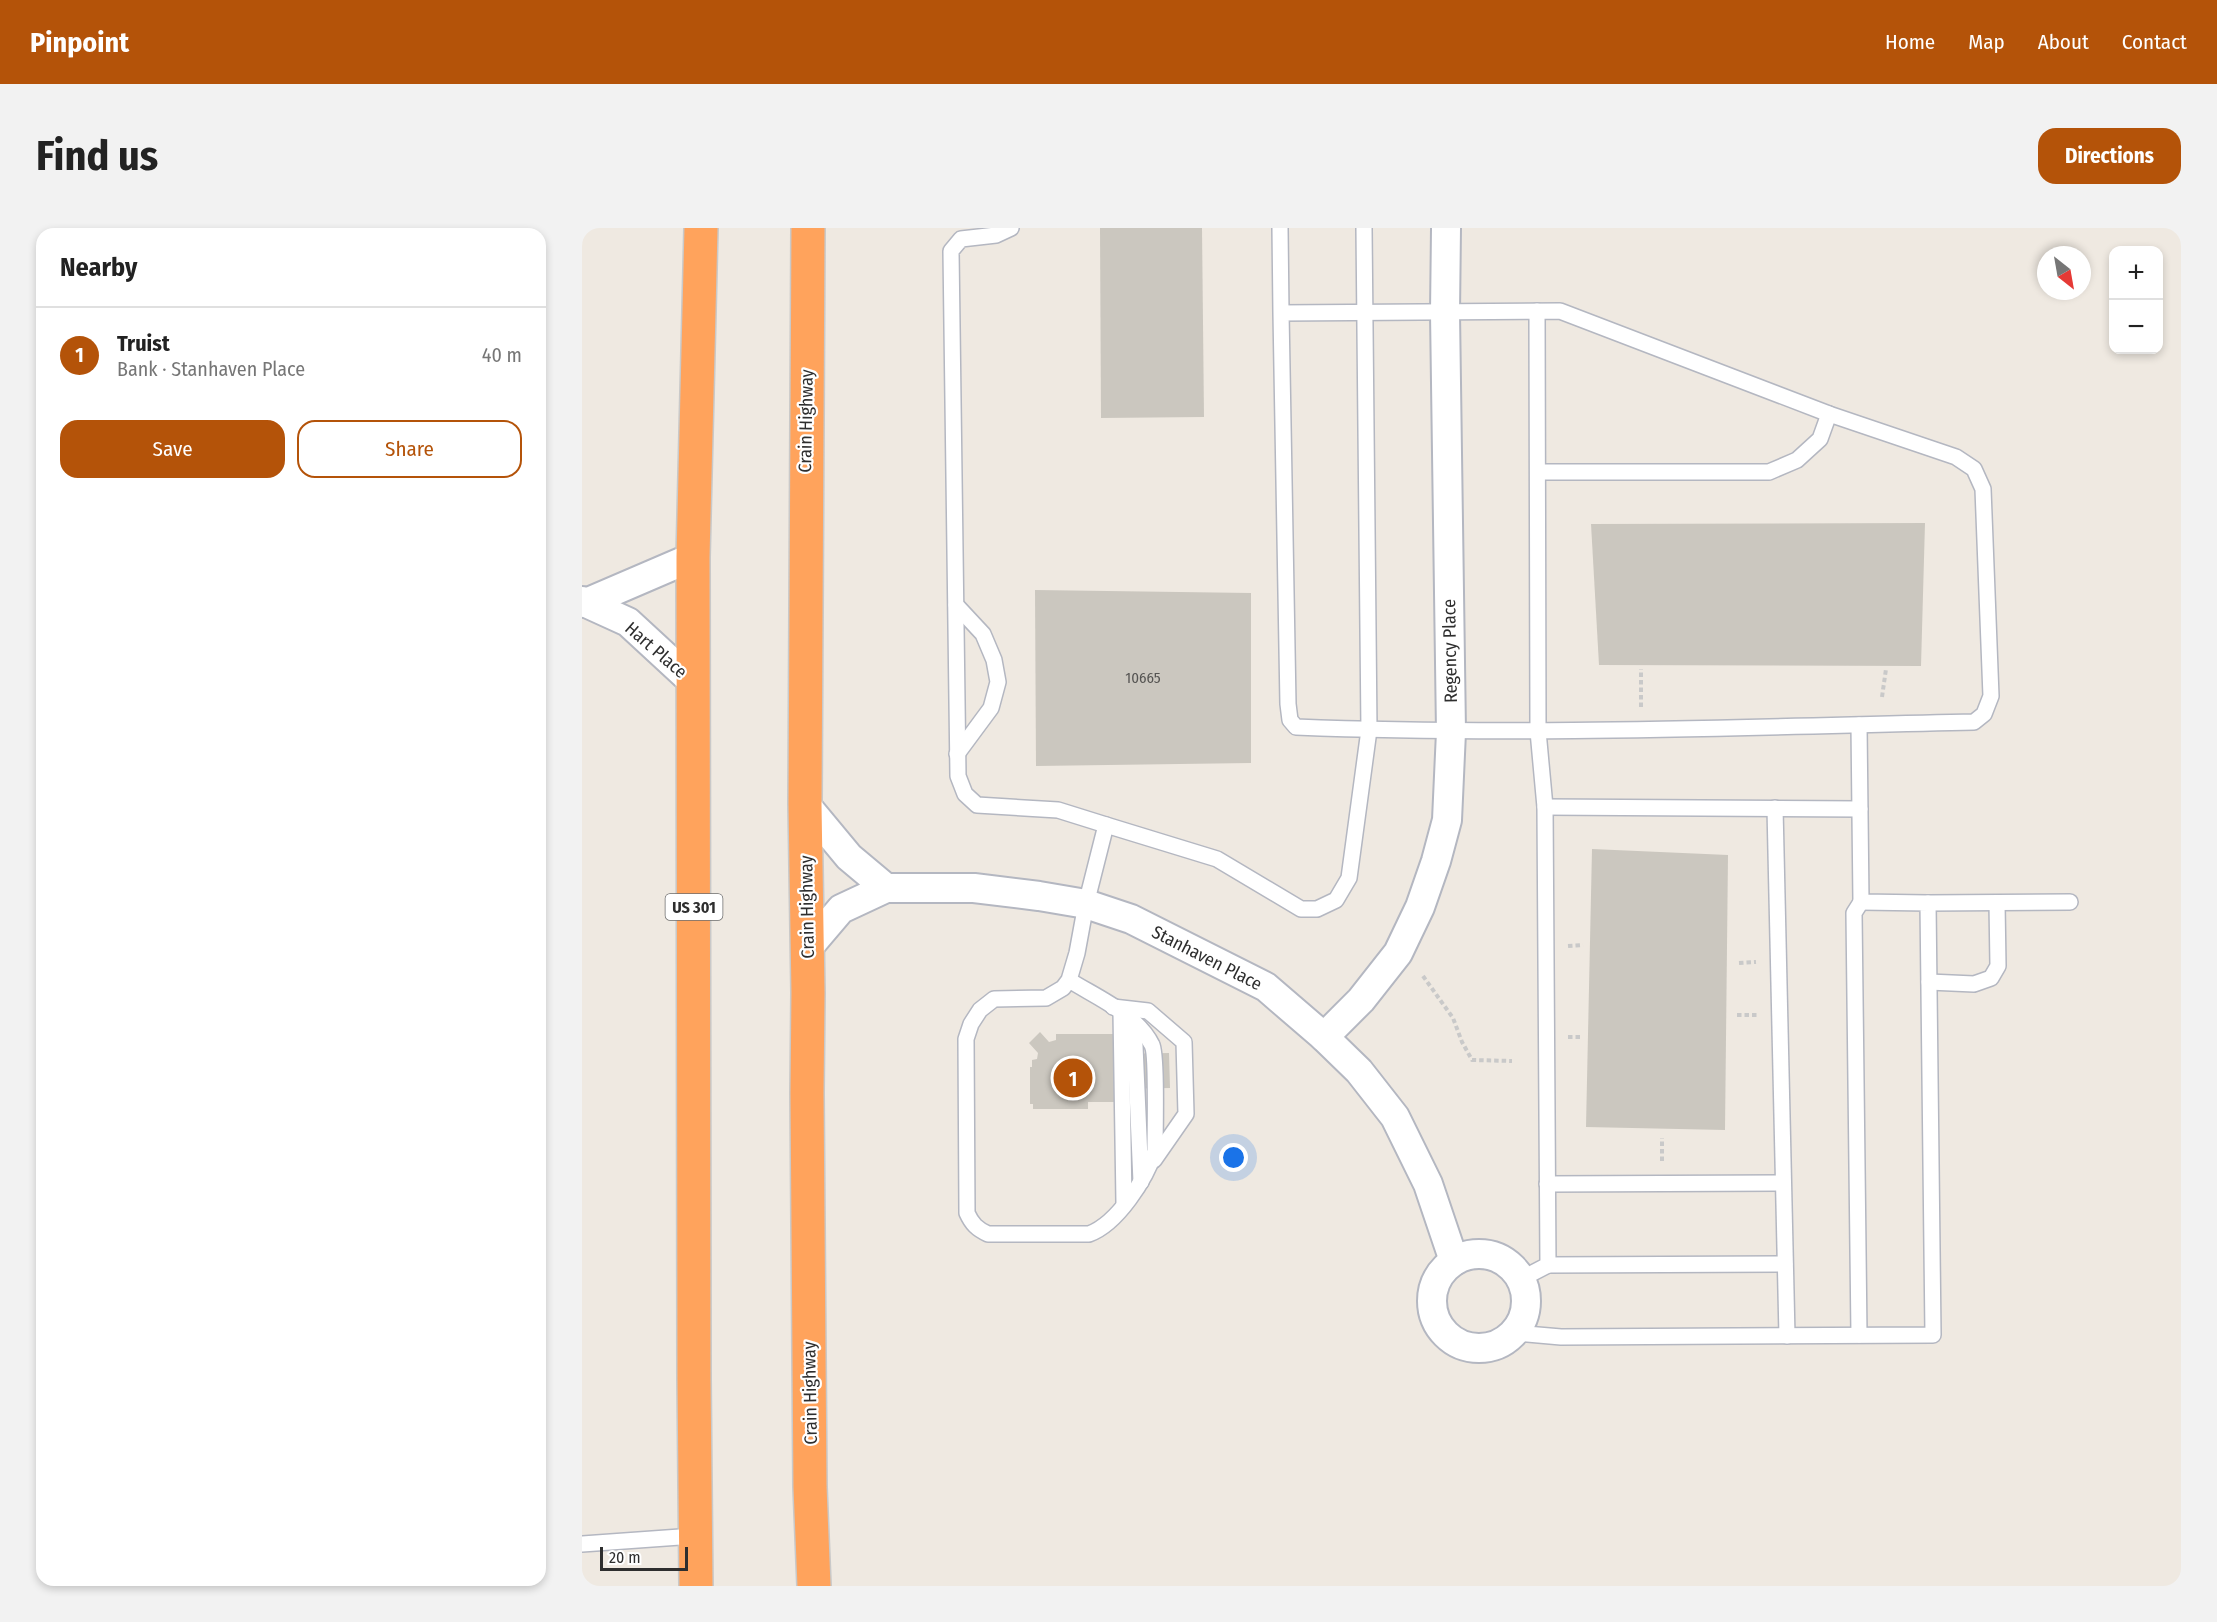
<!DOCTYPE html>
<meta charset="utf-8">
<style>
body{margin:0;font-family:"Fira Sans Condensed",sans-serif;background:#f2f2f2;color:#222}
.controls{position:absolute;right:18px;top:18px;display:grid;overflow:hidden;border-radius:12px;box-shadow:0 3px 9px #0003}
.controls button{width:54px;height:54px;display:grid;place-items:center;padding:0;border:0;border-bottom:2px solid #e0e0e0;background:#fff;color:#222;font:30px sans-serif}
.compass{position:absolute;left:1455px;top:18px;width:54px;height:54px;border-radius:50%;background:#fff;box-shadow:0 3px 9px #0003;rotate:149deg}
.scale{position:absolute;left:18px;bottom:15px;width:88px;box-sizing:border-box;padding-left:6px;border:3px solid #2e2e2e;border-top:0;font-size:16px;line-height:21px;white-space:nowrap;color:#2e2e2e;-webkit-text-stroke:4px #fff;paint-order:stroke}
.you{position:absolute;left:652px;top:930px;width:21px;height:21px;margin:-15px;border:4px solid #fff;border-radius:50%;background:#1a73e8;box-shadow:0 0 0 9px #1a73e833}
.badge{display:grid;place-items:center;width:39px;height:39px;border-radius:50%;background:#b45309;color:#fff;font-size:20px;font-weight:700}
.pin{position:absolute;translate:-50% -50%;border:3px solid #fff;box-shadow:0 2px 6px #0006}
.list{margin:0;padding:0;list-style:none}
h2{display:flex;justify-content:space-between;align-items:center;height:78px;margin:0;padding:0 24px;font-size:26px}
h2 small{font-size:20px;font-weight:400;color:#767676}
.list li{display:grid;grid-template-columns:39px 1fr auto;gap:18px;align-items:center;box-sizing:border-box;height:96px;padding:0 24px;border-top:2px solid #e0e0e0}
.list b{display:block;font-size:22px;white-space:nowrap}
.list p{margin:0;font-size:20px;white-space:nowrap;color:#767676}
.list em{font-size:20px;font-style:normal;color:#767676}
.actions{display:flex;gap:12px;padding:18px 24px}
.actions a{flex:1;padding:14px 0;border:2px solid #b45309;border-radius:18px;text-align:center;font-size:21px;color:#b45309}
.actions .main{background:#b45309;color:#fff}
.map{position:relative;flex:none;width:1599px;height:1358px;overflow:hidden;border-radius:18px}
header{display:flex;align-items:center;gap:36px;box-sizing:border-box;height:84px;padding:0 30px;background:#b45309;color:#fff}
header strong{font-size:28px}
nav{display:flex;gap:33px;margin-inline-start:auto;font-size:21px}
.intro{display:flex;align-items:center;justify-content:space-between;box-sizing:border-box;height:144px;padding:0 36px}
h1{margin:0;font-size:42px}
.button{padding:15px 27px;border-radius:18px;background:#b45309;color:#fff;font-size:21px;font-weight:700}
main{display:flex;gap:36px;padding:0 36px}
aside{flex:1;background:#fff;border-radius:18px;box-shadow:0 3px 9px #0003}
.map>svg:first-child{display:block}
</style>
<header>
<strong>Pinpoint</strong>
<nav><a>Home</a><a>Map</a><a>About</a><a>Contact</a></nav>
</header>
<div class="intro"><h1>Find us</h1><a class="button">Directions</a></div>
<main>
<aside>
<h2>Nearby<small></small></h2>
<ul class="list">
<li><span class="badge">1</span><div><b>Truist</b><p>Bank · Stanhaven Place</p></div><em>40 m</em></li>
</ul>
<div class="actions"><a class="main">Save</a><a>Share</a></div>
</aside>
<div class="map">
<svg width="1599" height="1358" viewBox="0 0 1599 1358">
<rect width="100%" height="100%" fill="#efe9e1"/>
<!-- building -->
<g fill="#cbc7bf">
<path d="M518 0H620L622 189 519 190Z"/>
<path d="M1343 295 1339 438 1017 437 1009 296Z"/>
<path d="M453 362 669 365V535L454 538Z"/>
<path d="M1010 621 1146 627 1143 902 1004 899Z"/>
<path d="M458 804 467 814 474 812V806H533V826L587 825 588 860 533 861V874H506V881H451V876H448V839H450V832L455 831 456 825 447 815Z"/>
</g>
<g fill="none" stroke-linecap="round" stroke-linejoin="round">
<!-- lane casing -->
<g stroke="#b4b7c1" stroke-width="18">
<g id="lane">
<path d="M429 0 414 7 379 11 369 23 376 548 383 566 395 577 476 582 524 597 504 676 495 725 487 752 481 760 464 770 412 771 398 782 389 796 384 811 385 985C390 996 395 1001 406 1006H507C535 996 564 951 573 923 573 906 575 826 570 817 555 786 514 769 487 752"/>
<path d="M698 0 699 85 978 83 1247 186 1374 229 1392 241 1401 261 1409 468 1402 486 1392 494C1166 499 940 508 714 499L708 492 706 476 699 85"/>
<path d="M956 244H1187L1215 232 1238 211 1247 186"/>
<path d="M374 377 401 406 412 432 416 454 409 480 375 526"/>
<path d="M963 579 1278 581"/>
<path d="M1193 580 1205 1108"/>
<path d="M524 597 635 631 719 681H735L754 672 767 650 787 502 782 0"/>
<path d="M1346 675 1488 674"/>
<path d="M1347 754 1392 756 1409 750 1416 738 1415 675"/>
<path d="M531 779 566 783 602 814 604 886 572 932"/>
<path d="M539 784 542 975"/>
<path d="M552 795 559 954"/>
<path d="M965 956 1201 955"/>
<path d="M966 1037 1203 1036"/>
<path d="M939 1051 966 1037 963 579 956 503 955 83"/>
<path d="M933 1105 979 1109 1351 1107 1346 675 1279 674 1277 497"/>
<path d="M1277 1107 1272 685 1279 674"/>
<path d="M0 1316 112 1308"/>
</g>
</g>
<!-- street casing -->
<g stroke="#b4b7c1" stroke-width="32">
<g id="street">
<path d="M0 373 46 394 111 454"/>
<path d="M4 375 111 329"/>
<path d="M223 576 267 629 304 660 259 681 225 721"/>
<path d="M304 660H392L457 668 504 676 549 691 684 759 742 809 777 843 813 889 846 956 872 1033"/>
<path d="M742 809 779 772 816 725 838 679 854 633 865 592 869 504 863 85 864 0"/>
<circle cx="897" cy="1073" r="47"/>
</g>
</g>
<!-- highway casing -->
<g stroke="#c9c9c9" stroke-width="36">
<g id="highway">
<path d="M226 0 223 576 226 765 225 865 228 1259 232 1358"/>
<path d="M114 1358 112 1151 111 329 119 0"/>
</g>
</g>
<!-- path -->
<g stroke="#c9c9c9" stroke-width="4" stroke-dasharray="4.5 3" stroke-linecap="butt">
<path d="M1300 469 1304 441"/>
<path d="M1059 479V441"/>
<path d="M986 718 1001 717"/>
<path d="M1157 735 1174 734"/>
<path d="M841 748 871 790 880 814 890 832 930 833"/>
<path d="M1155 787H1175"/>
<path d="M986 809H1000"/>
<path d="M1080 933V910"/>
</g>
<!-- lane -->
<use href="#lane" stroke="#fff" stroke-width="15"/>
<!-- street -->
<use href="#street" stroke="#fff" stroke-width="28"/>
<!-- highway -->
<use href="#highway" stroke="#ffa35c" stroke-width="33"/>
</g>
<g text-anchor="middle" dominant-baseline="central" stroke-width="4.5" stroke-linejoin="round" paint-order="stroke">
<!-- number labels -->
<g font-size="15" fill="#555452">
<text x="561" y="450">10665</text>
</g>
<!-- shield labels -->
<rect fill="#fff" stroke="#6d6d6d" stroke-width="1.5" x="83.5" y="666" width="57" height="26" rx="4.5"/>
<g font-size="16" font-weight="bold" fill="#2e2e2e">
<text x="112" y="679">US 301</text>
</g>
<!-- street labels -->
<g font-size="18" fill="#2e2e2e" stroke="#fff">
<text transform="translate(224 193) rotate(-89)">Crain Highway</text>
<text transform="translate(74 422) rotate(41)">Hart Place</text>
<text transform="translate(868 423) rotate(-91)">Regency Place</text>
<text transform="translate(225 679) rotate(-91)">Crain Highway</text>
<text transform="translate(625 730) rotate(27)">Stanhaven Place</text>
<text transform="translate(228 1165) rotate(-91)">Crain Highway</text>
</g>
</g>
</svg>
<div class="controls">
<button>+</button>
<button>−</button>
</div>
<svg class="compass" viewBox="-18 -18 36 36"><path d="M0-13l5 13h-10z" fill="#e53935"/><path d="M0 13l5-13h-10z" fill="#767676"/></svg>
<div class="scale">20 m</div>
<div class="you"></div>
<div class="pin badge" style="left:491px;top:850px">1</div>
</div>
</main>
